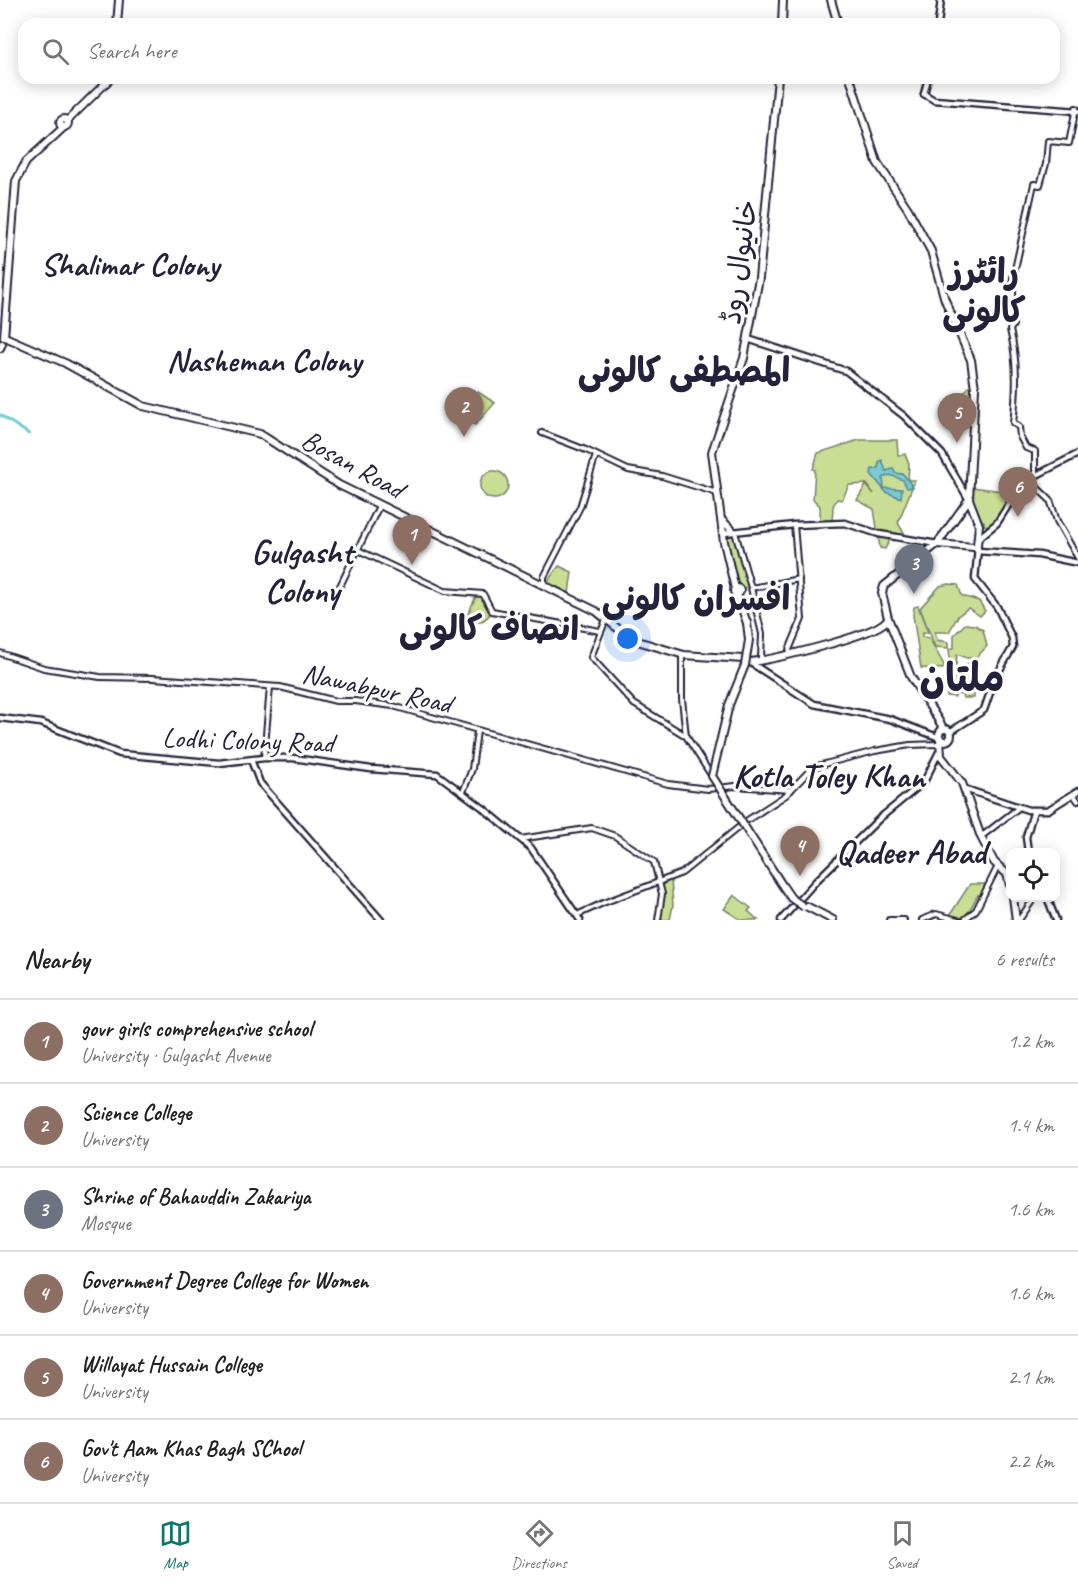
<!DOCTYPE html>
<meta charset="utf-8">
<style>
body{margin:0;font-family:Caveat,"Playpen Sans Arabic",sans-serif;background:#f2f2f2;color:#202124}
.controls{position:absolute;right:18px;bottom:18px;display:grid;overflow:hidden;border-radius:12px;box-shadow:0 3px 15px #0003}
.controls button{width:54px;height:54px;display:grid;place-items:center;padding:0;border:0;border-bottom:2px solid #e0e0e0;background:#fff;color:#202124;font:30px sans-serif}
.you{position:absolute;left:628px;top:639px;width:21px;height:21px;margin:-15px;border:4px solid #fff;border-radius:50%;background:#1a73e8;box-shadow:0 0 0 9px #1a73e833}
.badge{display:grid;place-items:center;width:39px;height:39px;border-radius:50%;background:#0f766e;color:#fff;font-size:20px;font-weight:700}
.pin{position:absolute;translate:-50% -50px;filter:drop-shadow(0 2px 3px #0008)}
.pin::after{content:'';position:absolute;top:32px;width:21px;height:18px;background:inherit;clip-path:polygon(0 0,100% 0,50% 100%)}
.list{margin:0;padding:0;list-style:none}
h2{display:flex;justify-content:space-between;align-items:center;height:78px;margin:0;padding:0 24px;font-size:26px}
h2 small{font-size:20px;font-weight:400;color:#757577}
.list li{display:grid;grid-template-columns:39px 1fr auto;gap:18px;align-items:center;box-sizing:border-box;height:84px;padding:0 24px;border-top:2px solid #e0e0e0}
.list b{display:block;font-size:22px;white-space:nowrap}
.list p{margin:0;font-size:20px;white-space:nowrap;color:#757577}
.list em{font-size:20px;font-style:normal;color:#757577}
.icon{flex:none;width:33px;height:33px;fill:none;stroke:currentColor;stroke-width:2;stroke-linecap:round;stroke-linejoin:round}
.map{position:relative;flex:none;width:1078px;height:920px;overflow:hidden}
.search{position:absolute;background:#fff;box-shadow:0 3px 15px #0003;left:18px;right:18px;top:18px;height:66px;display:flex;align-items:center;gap:15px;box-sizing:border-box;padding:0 21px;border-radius:18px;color:#757577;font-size:22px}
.sheet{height:582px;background:#fff}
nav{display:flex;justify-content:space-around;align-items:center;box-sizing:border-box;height:84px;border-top:2px solid #e0e0e0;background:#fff;font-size:16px;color:#757577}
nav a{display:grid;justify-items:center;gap:3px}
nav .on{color:#0f766e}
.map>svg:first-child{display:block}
</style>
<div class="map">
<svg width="1078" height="920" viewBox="0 0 1078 920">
<rect width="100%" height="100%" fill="#fff"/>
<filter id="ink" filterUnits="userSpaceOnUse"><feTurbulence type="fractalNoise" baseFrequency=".0167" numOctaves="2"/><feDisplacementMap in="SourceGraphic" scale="12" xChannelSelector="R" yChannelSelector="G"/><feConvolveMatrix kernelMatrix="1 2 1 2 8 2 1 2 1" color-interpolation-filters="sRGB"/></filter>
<g filter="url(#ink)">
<!-- green -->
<g fill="#c9de94" stroke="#768068" stroke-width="1.5">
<path d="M969 387 973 388 971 420H961V426L948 425 950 418 943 414Z"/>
<path d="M478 392 495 403 475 425 462 417Z"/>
<path d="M859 440H897L898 455 905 454 909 464 908 480H915L898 523 905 535 893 534 885 549 880 548 874 509 857 500 866 485 874 494 867 484 849 485 842 500 837 499 833 506 832 523H820V506L813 499 815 470 813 469 818 453Z"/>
<circle cx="494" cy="485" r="14"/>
<path d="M972 487 1002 491 1001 495 1010 498 990 526 984 525V521H980L972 504Z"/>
<path d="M733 533 734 535 749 587 740 589 727 539Z"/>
<path d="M559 566 572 572 569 593 547 582Z"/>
<path d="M949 584 958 585 962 596 979 601 985 611 980 616 968 608 958 616 949 632H935L937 640 948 642V648L935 647 920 608 940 586Z"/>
<path d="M478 592 487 598 492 611C485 623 478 623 465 620Z"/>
<path d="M918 606 928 633H922V637L929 638 944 665 943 669 921 668 913 615 914 607Z"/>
<path d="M965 624 975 625 983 630 987 646 976 658H967L957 654 956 665 951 669 949 649 954 648V635Z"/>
<path d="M973 661 974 698H963L962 695 956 694 955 697 947 696 948 675Z"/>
<path d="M671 880 673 905 670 920H658L660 882Z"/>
<path d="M970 884H989L983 897 978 895 964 920 948 918Z"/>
<path d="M734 895 751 908 748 911 758 920H741L724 909Z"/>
</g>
<!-- water -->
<path fill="#79cad3" stroke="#568796" stroke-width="1.5" d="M882 460 886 471 893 469 895 473 903 474 913 487 907 488 903 480 890 475 883 478 884 488 902 489 901 498 886 492 871 474 872 469H878L879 462Z"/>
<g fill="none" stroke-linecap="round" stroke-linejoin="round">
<!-- stream -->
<g stroke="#568796" stroke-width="1.5">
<path d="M0 721 44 726"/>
<path d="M101 749 119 757 214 765"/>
<path d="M222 765 248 763"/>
</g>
<!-- canal -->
<path stroke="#79cad3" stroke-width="3" d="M0 415 29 434"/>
<!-- tertiary casing -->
<g stroke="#22223b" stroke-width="8">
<g id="tertiary">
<path d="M542 433 586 450 628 470 662 476 717 493"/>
<path d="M1035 475V451L1026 448 1020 437 1019 427 1013 423C1017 391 1018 361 1010 330L1013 325V278L1034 184 1040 185 1046 164 1048 141 1069 143 1076 108"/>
<path d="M1028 479 1050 500 1057 521 1078 558"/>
<path d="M735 532 751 588 799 579"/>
<path d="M358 550 445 591 483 594 492 611 600 631"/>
<path d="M544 583V577L580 507 596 455"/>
<path d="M340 586 379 506"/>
<path d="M751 588 762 634 761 657"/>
<path d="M605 622 591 657 634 704 686 736 711 775"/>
<path d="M789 650 802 619 794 525"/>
<path d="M0 653 44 668 100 677 153 678 280 687 336 701H355L393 706 668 784 708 789 735 786 791 790"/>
<path d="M682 657V699L686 736"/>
<path d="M264 758 270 687"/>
<path d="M463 792 472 769 477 731"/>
<path d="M1073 794 1078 801"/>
<path d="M743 823 786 795 813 767 875 751 910 745 939 744"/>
<path d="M982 836 1017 809"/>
<path d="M520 839 592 828 615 836 654 862 662 894 658 920"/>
<path d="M577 915 603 903 682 873 739 827"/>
<path d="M889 920H904"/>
<path d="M922 920 936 914 958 920"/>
<path d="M964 920 976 910 998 866"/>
<path d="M1019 920 1035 897"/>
</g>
</g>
<!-- secondary casing -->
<g stroke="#22223b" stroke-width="9">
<g id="secondary">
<path d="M938 24 941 0"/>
<path d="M924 94 934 100 1078 111"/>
<path d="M924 94 928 78"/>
<path d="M751 340 846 371 904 416 942 454 968 498"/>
<path d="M724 533 794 525 845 523 879 534 937 544"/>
<path d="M980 537 997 523 1023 482 1078 454"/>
<path d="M977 551 1039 555 1078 563"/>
<path d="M751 663 814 704 890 719 940 738"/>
<path d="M0 718 41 723 120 754 219 763 264 758H293L371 769 437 774 483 808 531 848 580 920"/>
<path d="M950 732 984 710 995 678 1013 647 1012 638 997 607 975 579 978 548"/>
<path d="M251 760 260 783 381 920"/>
<path d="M965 789 1028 810H1048L1078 791"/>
<path d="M1028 852 1026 837 1034 810"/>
<path d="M1047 897 1056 920"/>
<path d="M781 920 816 881 880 818 924 782 939 752"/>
</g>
</g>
<!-- primary casing -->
<g stroke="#22223b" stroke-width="10">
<g id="primary">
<path d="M831 0 838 24"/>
<path d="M117 24 119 0"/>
<path d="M782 24 783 0"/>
<path d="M850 78 877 162 908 209 931 251 945 300 971 360 975 388 969 499 979 525 977 545"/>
<circle cx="64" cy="123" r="4"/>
<path d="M67 121 111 78"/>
<path d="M4 337 16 181 26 162 64 127"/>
<path d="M5 337 65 363 143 406 260 434 339 485 596 611 631 639 684 655 743 659"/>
<path d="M0 348 2 344"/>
<path d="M724 522 733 531"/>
<path d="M937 544 974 547"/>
<circle cx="737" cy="591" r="3"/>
<path d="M735 589 724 542 712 452 744 358 759 278 778 78"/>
<path d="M737 595 747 623"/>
<path d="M888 618 882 593 884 586 937 544 969 499"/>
<path d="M888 618 911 677 944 729"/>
<path d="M751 662C775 659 873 636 886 621"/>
<circle cx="945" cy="735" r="6"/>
<path d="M940 738 941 756 962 783 981 837 994 862 1007 874 1010 885"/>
<path d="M1013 897 1016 920"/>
<path d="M806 906 833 920"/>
</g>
</g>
<!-- tertiary -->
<use href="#tertiary" stroke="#fff" stroke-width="4"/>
<!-- secondary -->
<use href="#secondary" stroke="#fff" stroke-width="4.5"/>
<!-- primary -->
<use href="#primary" stroke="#fff" stroke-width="6"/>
<!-- primary-bridge casing -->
<g stroke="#22223b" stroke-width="10" stroke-linecap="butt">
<path id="primary-bridge" d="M747 623 749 640 745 665 729 705 712 776 782 885 791 898 804 907"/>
</g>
<!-- primary-bridge -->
<use href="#primary-bridge" stroke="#fff" stroke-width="6"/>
</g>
</g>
<g text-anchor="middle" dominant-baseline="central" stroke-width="6" stroke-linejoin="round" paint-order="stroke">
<!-- street labels -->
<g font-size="28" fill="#22223b" stroke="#fff">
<text transform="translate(739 262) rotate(-82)">خانیوال روڈ</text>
<text transform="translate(353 464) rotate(29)">Bosan Road</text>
<text transform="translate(377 688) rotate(12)">Nawabpur Road</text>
<text transform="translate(248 740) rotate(2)">Lodhi Colony Road</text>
</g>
<!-- quarter labels -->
<g font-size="32" font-weight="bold" fill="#22223b" stroke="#fff">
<text x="130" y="264">Shalimar Colony</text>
<text x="264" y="360">Nasheman Colony</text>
</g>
<!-- district labels -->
<g font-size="34" font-weight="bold" fill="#22223b" stroke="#fff">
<text x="984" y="271">رائٹرز<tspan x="984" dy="39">کالونی</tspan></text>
<text x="684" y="370">المصطفی کالونی</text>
<text x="302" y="551">Gulgasht<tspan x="302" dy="39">Colony</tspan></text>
<text x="696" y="598">افسران کالونی</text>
<text x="489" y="628">انصاف کالونی</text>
<text x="829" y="775">Kotla Toley Khan</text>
<text x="911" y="851">Qadeer Abad</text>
</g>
<!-- town labels -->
<g font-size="40" font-weight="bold" fill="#22223b" stroke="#fff">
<text x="962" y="678">ملتان</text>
</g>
</g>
</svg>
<div class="controls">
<button><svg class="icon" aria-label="locate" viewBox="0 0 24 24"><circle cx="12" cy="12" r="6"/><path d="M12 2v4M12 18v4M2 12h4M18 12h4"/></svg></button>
</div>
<div class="you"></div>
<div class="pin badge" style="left:412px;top:565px;background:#8d6e63">1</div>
<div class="pin badge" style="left:464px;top:437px;background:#8d6e63">2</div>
<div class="pin badge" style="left:914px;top:594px;background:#6b7280">3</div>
<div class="pin badge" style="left:800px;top:876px;background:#8d6e63">4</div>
<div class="pin badge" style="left:957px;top:443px;background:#8d6e63">5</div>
<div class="pin badge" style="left:1018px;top:517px;background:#8d6e63">6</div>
<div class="search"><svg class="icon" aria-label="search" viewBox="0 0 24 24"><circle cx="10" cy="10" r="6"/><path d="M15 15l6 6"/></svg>Search here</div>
</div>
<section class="sheet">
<h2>Nearby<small>6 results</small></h2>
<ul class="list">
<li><span class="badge" style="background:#8d6e63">1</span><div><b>govr girls comprehensive school</b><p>University · Gulgasht Avenue</p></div><em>1.2 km</em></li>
<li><span class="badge" style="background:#8d6e63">2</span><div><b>Science College</b><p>University</p></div><em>1.4 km</em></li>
<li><span class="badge" style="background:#6b7280">3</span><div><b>Shrine of Bahauddin Zakariya</b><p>Mosque</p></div><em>1.6 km</em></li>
<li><span class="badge" style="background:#8d6e63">4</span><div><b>Government Degree College for Women</b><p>University</p></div><em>1.6 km</em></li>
<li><span class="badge" style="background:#8d6e63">5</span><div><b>Willayat Hussain College</b><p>University</p></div><em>2.1 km</em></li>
<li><span class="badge" style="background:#8d6e63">6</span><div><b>Gov't Aam Khas Bagh SChool</b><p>University</p></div><em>2.2 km</em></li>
</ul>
</section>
<nav>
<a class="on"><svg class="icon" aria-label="map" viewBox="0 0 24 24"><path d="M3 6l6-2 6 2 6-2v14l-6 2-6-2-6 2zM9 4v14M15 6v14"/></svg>Map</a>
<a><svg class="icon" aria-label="directions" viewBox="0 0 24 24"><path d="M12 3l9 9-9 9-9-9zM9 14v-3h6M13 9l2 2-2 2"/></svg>Directions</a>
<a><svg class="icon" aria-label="saved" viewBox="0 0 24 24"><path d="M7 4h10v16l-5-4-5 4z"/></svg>Saved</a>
</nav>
